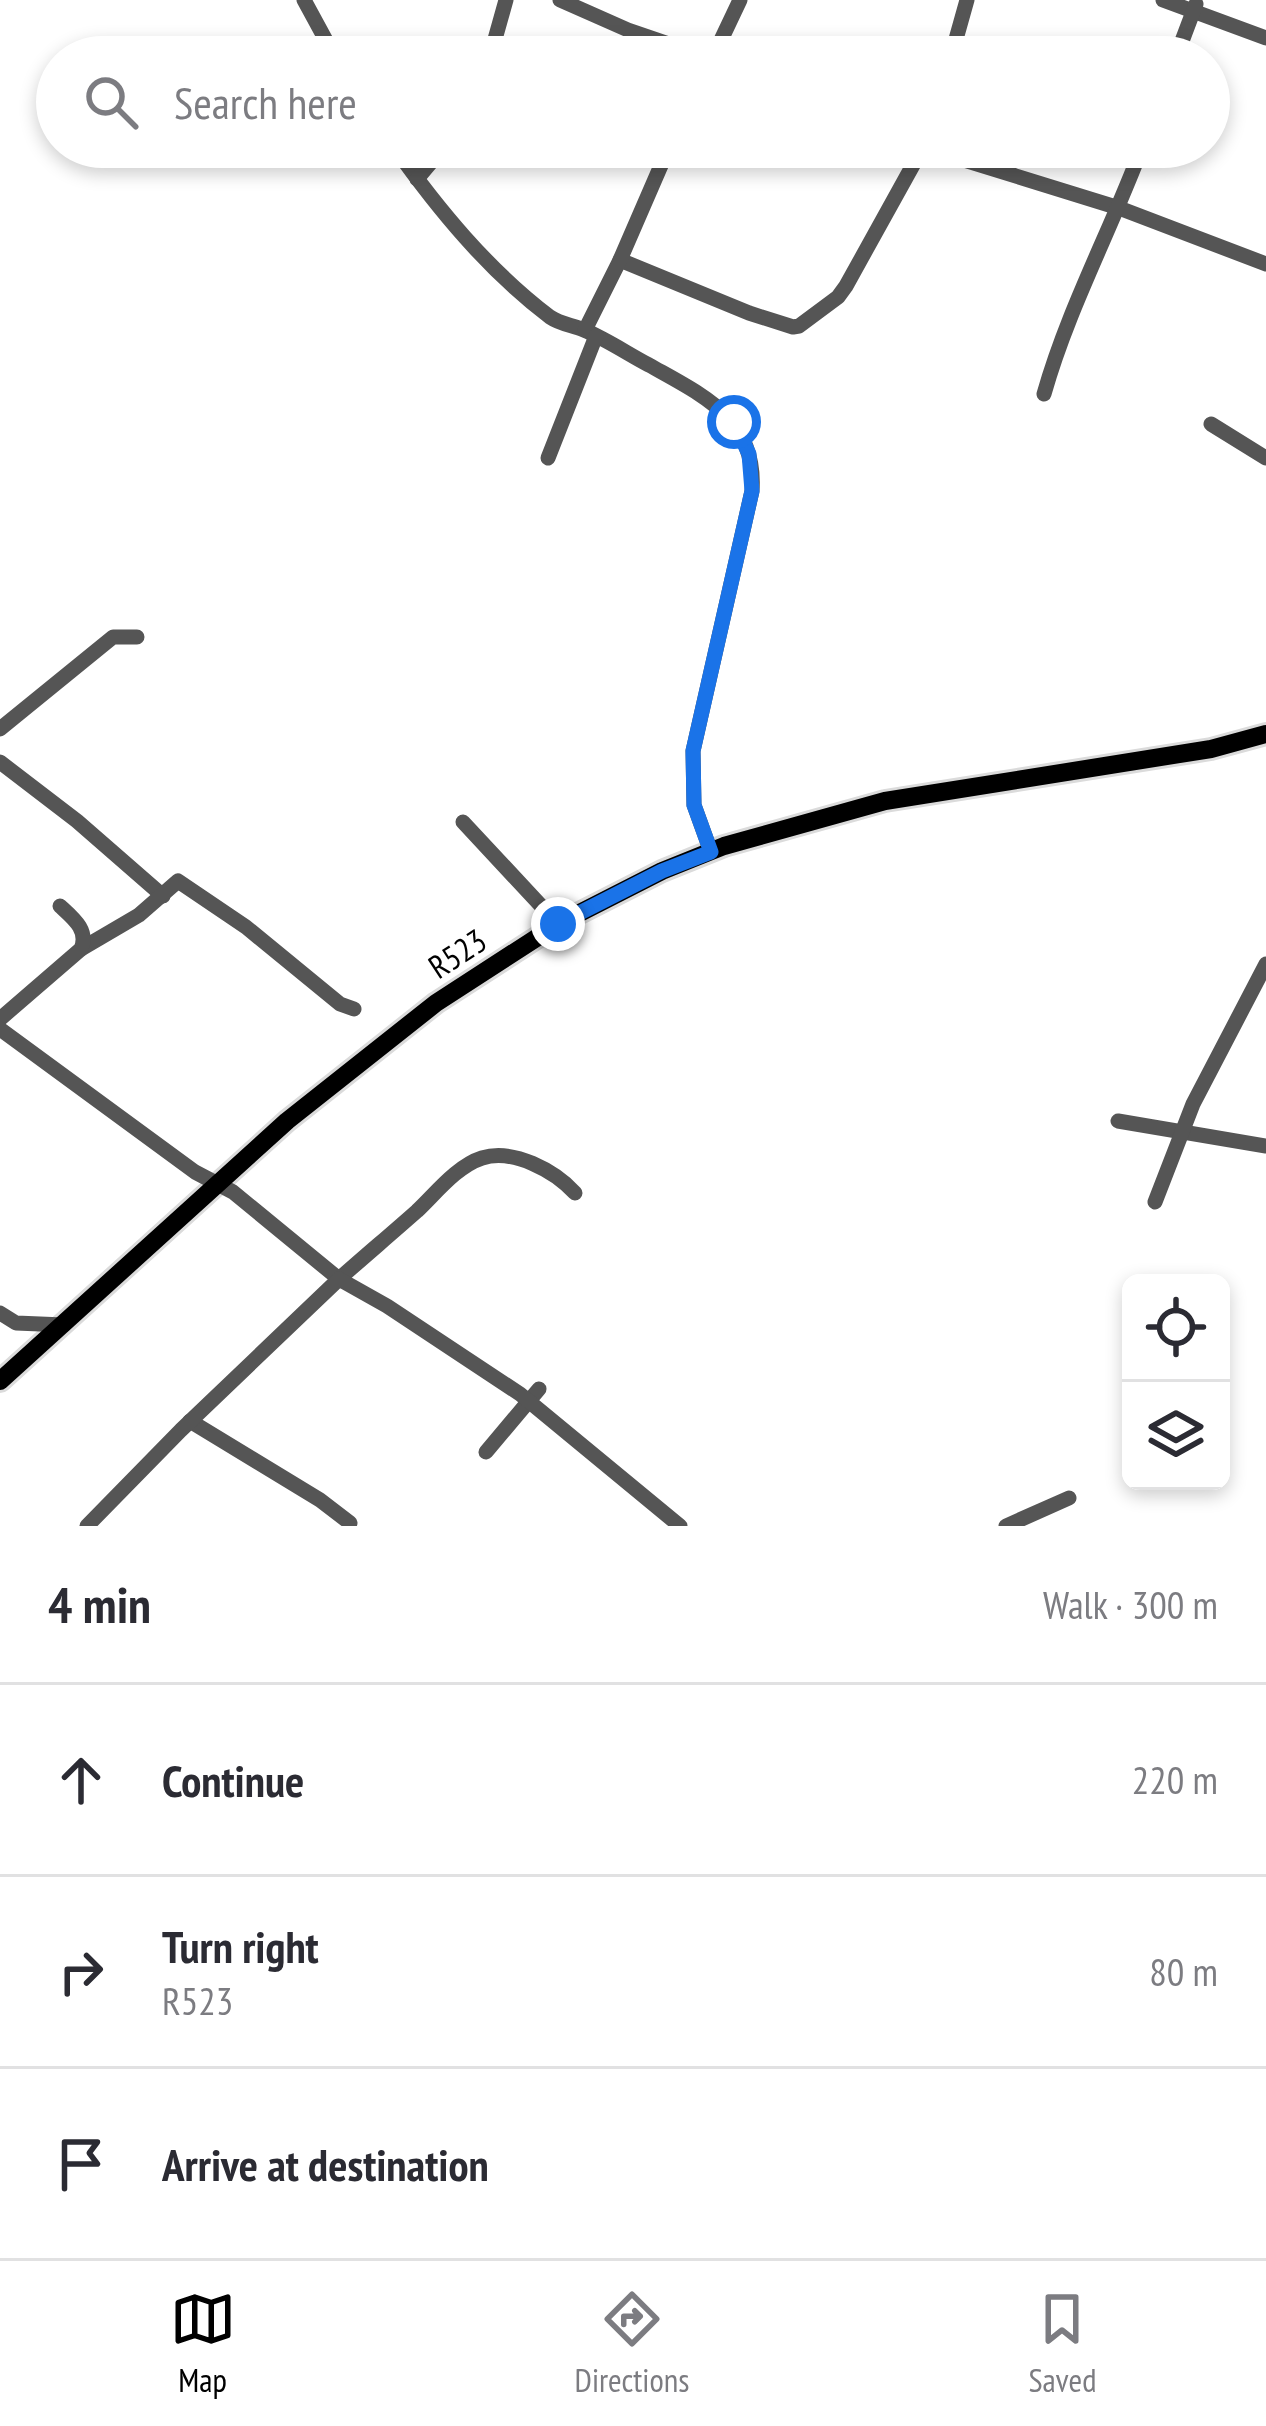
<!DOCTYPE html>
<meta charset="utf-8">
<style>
body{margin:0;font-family:"PT Sans Narrow",sans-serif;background:#f7f7f7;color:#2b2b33}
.controls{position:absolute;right:36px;bottom:36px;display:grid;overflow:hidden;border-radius:18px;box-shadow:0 6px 18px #0003}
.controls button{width:108px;height:108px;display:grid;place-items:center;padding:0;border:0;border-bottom:3px solid #e1e1e2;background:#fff;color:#2b2b33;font:60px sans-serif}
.stop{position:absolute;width:36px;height:36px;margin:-27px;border:9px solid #1a73e8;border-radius:50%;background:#fff}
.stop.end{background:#1a73e8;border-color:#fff;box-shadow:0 3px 12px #0008}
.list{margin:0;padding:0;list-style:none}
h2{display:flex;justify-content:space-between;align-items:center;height:156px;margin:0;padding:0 48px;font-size:51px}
h2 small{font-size:39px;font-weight:400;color:#7c7c81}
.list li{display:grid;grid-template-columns:78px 1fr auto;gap:36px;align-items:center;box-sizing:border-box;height:192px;padding:0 48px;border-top:3px solid #e1e1e2}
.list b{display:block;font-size:45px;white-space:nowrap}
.list p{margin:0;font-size:39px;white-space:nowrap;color:#7c7c81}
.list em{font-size:39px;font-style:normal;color:#7c7c81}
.icon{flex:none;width:66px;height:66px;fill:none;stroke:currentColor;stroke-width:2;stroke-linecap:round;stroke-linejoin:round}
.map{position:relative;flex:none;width:1266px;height:1526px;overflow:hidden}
.search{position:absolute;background:#fff;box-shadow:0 6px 18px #0003;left:36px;right:36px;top:36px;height:132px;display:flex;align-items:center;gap:30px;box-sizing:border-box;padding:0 42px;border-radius:66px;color:#7c7c81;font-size:45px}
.sheet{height:732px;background:#fff}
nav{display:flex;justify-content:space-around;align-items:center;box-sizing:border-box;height:168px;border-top:3px solid #e1e1e2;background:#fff;font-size:33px;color:#7c7c81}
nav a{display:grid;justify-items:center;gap:6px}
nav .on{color:#000}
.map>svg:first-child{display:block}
</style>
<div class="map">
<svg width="1266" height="1526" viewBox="0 0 1266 1526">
<rect width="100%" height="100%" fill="#fff"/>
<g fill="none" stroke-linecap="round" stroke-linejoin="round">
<!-- major casing -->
<g stroke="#dbdbdb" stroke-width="24">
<path id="major" d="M0 1381 287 1121 436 1003 558 924 662 871 724 846 885 801 1211 749 1266 734"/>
</g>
<!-- minor -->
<g stroke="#555" stroke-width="15">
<path d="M304 0 335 57"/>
<path d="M560 0 628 30 707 57"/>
<path d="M1163 0 1266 38"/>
<path d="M490 57 506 0"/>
<path d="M713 57 740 0"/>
<path d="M951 57 967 0"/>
<path d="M1176 57 1196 4"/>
<path d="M394 147C438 209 488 270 550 317 560 324 572 325 584 330 606 339 628 354 649 365 704 396 757 419 752 491L693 751 694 805 711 852"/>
<path d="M922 147 1119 208 1266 264"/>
<path d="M417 179 444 147"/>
<path d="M620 260 749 313 793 327 799 326 838 297 846 286 923 147"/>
<path d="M585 330 620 260 669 147"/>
<path d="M1044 394C1068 309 1111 230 1142 147"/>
<path d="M1211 424 1266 458"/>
<path d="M548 458 596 336"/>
<path d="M0 729 113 637H137"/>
<path d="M0 762 77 821 163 896"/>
<path d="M463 822 558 924"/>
<path d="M81 949 139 915 178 881 246 927 340 1004 354 1009"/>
<path d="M0 1019 81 949C89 930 73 918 60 906"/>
<path d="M0 1029 195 1172 233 1192 339 1279C365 1256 391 1234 417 1211 436 1193 457 1166 482 1158 513 1148 555 1171 575 1193"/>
<path d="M1118 1121 1266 1146"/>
<path d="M1155 1202 1193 1104 1266 964"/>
<path d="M0 1313 16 1323 64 1325"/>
<path d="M190 1421 320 1500 350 1523"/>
<path d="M486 1452 539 1389"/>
<path d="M87 1526 181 1430 339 1279 387 1306 520 1394 680 1526"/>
<path d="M1006 1526 1069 1498"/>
</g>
<!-- major -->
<use href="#major" stroke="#000" stroke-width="18"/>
</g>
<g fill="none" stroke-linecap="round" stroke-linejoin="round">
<!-- route -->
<path stroke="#1a73e8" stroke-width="15" d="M558 924 662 871 711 852 694 805 693 751 752 491 749 454 734 422"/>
</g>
<g text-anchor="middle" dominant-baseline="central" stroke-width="9" stroke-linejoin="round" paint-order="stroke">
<!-- street labels -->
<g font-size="33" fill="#000" stroke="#fff">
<text transform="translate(457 953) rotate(-33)">R523</text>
</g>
</g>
</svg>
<div class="controls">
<button><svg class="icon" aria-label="locate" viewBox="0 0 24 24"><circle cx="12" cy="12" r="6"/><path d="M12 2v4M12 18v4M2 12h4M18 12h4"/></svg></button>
<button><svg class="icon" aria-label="layers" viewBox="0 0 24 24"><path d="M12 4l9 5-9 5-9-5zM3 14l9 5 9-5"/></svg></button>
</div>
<div class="stop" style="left:734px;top:422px"></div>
<div class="stop end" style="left:558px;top:924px"></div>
<div class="search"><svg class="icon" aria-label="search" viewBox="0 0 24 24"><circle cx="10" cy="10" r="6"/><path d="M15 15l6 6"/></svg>Search here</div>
</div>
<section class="sheet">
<h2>4 min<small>Walk · 300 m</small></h2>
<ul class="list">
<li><svg class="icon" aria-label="ahead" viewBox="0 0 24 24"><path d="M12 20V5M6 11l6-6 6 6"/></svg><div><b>Continue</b></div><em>220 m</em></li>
<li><svg class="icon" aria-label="right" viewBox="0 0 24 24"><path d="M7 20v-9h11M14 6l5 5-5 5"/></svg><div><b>Turn right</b><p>R523</p></div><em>80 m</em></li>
<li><svg class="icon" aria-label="arrive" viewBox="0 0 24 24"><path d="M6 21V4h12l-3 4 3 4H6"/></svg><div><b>Arrive at destination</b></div></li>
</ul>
</section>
<nav>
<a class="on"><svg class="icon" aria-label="map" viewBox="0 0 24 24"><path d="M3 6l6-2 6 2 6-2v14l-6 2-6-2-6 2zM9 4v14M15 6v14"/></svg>Map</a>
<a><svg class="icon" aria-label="directions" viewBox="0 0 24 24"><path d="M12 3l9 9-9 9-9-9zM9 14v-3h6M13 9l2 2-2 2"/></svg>Directions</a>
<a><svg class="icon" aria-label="saved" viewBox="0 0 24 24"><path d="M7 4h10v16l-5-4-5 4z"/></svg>Saved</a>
</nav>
